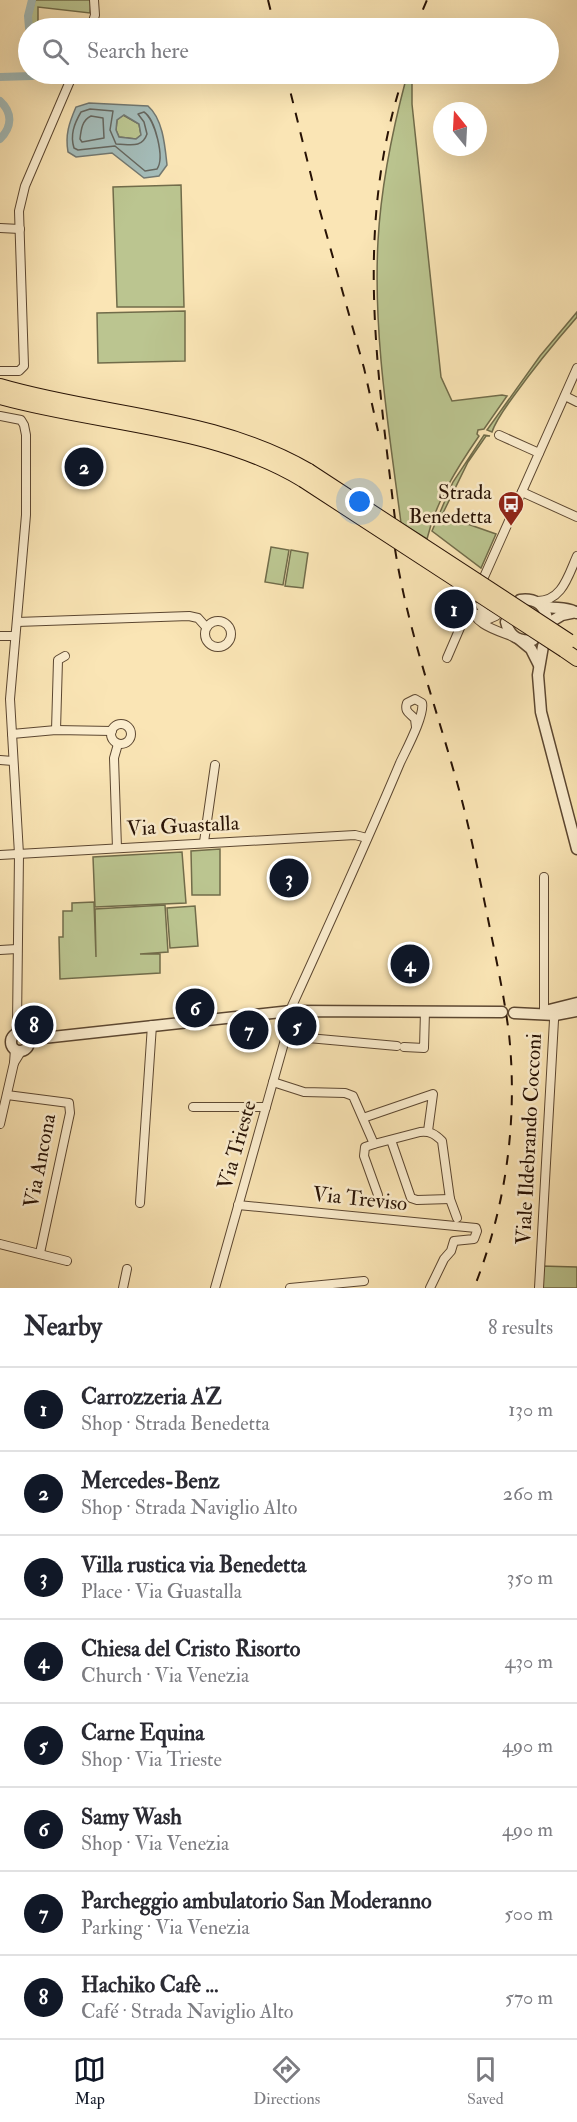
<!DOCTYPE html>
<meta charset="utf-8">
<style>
body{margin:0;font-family:"IM FELL Double Pica",serif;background:#f7f7f7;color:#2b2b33}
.compass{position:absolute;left:433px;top:102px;width:54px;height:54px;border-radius:50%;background:#fff;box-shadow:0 6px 24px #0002;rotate:342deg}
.you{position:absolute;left:360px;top:502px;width:21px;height:21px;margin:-15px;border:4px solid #fff;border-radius:50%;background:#1a73e8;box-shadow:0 0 0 9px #1a73e833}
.badge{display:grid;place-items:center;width:39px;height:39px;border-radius:50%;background:#111827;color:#fff;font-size:20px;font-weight:700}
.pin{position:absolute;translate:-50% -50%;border:3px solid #fff;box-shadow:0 2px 6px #0006}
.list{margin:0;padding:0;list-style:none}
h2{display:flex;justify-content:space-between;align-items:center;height:78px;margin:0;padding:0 24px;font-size:26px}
h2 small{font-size:20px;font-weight:400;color:#7c7c81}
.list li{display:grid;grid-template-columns:39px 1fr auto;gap:18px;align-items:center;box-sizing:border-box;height:84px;padding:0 24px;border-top:2px solid #e1e1e2}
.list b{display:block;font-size:22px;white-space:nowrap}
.list p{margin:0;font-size:20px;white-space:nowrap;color:#7c7c81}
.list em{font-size:20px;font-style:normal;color:#7c7c81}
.icon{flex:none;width:33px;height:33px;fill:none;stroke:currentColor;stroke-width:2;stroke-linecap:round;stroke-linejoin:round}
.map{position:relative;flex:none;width:577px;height:1288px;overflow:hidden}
.search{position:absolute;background:#fff;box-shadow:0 6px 24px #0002;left:18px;right:18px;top:18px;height:66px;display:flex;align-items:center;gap:15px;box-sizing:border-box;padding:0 21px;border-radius:33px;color:#7c7c81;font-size:22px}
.sheet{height:750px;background:#fff}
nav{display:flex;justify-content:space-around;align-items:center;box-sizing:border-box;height:84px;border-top:2px solid #e1e1e2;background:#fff;font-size:16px;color:#7c7c81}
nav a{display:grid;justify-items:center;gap:3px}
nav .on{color:#111827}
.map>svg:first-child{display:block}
</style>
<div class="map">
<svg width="577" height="1288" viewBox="0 0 577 1288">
<rect width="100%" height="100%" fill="#fae5b5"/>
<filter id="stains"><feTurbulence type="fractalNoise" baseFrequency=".00333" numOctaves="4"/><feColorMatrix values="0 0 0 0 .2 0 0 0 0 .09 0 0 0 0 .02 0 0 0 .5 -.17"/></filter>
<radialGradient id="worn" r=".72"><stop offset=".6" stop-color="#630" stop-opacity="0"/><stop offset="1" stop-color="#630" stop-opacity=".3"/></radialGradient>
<!-- green -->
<g fill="#bbc590" stroke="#716c4a" stroke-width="1.5">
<path d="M35 0H91L90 13 38 7V28H32L30 18Z"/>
<path d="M406 79 412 81V104L441 377 452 401 502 395 507 396 484 429 478 430 477 434 479 436C457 468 436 501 427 539L401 523C389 430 373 335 378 241 381 186 392 132 406 79Z"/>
<path d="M123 115 139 124 141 135 136 139 119 137 116 130 117 120Z"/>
<path d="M181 185 184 307H117L113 187Z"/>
<path d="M185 311V361L98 363 97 313Z"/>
<path d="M577 312V317C555 342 533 369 513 397 505 408 496 420 492 432L487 430 540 356Z"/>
<path d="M484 435 490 436H486L468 462 442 515 496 534 481 568 432 531 453 482Z"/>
<path d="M271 547 289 550 283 585 265 582Z"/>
<path d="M291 550 308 553 303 588 285 586Z"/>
<path d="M220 849V895H192L191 851Z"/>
<path d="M182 852 186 903 95 907 93 857Z"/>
<path d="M94 902 96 957 95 909 165 905 168 952 140 954H160V973L60 979 59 937H63V911H72V903Z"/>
<path d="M195 906 198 946 170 948 167 908Z"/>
<path d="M541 1266 577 1267V1288H542Z"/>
</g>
<!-- water -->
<path fill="#a4bcb9" stroke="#727871" stroke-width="1.5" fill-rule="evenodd" d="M89 103 148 106C163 119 165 146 167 165L159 176 144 178 112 153 76 157 68 152C65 135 69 123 76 107ZM124 115 139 124 141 135 136 139 119 137 116 130 117 120Z"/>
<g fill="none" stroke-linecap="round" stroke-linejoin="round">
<!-- shore -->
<g stroke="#66675f" stroke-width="1.5">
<path d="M90 109 113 111 110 130 116 144C129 144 142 149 147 134L144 122 138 114 144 112C155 119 165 158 157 169L145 171 115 146 78 150 74 148C70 135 74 124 81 112Z"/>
<path d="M91 116 103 118 104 138 82 142 80 139C81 130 82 120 91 116Z"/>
</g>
<!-- canal -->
<g stroke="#a4bcb9" stroke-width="8">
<path d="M29 28 28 16 32 0"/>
<path d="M0 77 32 76 38 74"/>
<path d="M0 101C13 113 12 127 0 139"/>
</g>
<!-- minor casing -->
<g stroke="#5c4731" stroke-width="10">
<g id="minor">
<path d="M91 28 95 15 94 0"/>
<path d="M0 228 20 229"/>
<path d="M0 371H19L24 366 19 211 25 186 73 74"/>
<path d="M565 396 577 402"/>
<path d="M0 416 21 420 24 425 26 435V515L10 699 19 854 17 1025"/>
<path d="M499 435 539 453"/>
<path d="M522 492 577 517"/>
<path d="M484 577 577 368"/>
<path d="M536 601C562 602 568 576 577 556"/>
<path d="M471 605C473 626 500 631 516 638"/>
<path d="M480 605 484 612 491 616"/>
<path d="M471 614H478L489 619 496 616"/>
<circle cx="218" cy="634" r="13"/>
<path d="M17 622 189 616 198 618 206 627"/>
<path d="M0 636H15"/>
<path d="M447 658 472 600"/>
<circle cx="121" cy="734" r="10"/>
<path d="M56 730 58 660 65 656"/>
<path d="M12 734 56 730 112 731"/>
<path d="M0 760 13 761"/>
<path d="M204 842 215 765"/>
<path d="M117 848 114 758 118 744"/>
<path d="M0 855 355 835 367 838"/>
<path d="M0 950 17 949"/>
<path d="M544 1011V877"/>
<path d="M16 1034 17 1025 25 1035"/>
<path d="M286 1036 397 1046"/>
<path d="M404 1047 424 1048 425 1011"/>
<path d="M15 1049 14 1063 22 1050"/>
<path d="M273 1082 304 1092 345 1093 353 1096 374 1144 420 1132C430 1131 435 1134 442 1141L450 1199 457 1218"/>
<path d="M7 1095 69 1103 70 1113 40 1253"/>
<path d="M193 1107H266"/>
<path d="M363 1118 433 1094 428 1131"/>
<path d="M0 1124 14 1063"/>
<path d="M391 1140 411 1198 417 1200 450 1199"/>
<path d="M374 1144 365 1147 364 1156 378 1195"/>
<path d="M140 1203 152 1025"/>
<path d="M238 1205 476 1228 477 1231 474 1239 454 1241 451 1251 444 1259 430 1288"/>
<path d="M0 1244 67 1261"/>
<path d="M123 1288 127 1269"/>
<path d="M215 1288 286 1036 292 1006C329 925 366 844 400 763 406 750 425 715 422 703L415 699 407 703C404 712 410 713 415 719L416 727"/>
<path d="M290 1288 364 1281"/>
<path d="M539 1288 554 1020 555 1015 559 1012"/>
</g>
</g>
<!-- tertiary casing -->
<g stroke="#5c4731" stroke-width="13">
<g id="tertiary">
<path d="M520 600C534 598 544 604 547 618"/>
<path d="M540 604C552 611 565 605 577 613"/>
<path d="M552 621 562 615 576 612"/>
<path d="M506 622C509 636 519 642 533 640"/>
<path d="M520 640 531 649 539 665"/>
<path d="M543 646 538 675 541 712 577 849"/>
<path d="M545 1011 577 1003"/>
<path d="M514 1013 555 1015 577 1011"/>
<circle cx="20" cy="1042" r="9"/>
<path d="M27 1036 34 1039 291 1011 502 1012"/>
</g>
</g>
<!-- trunk casing -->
<g stroke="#271205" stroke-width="16">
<g id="trunk">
<path d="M0 386C102 416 215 416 309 471"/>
<path d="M0 397C100 425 212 425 303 480"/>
<path d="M564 650 577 659"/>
</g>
</g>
<!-- minor -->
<use href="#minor" stroke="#fceecf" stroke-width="8"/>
<!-- tertiary -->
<use href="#tertiary" stroke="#fceecf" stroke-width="10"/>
<!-- trunk -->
<use href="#trunk" stroke="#fae5b5" stroke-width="14"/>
<!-- rail -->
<g stroke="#271205" stroke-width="2" stroke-dasharray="10 10" stroke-linecap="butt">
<path d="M268 0 275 28"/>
<path d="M415 28 427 0"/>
<path d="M286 74 318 204 364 368 378 431"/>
<path d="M395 519C377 366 354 225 404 74"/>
<path d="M395 549C407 626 433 698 454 772 468 819 477 866 487 914 495 954 504 994 509 1034 518 1121 506 1207 474 1288"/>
</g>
<!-- trunk-bridge casing -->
<g stroke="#271205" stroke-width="16" stroke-linecap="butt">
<g id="trunk-bridge">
<path d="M309 471 569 641"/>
<path d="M303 480 564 650"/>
</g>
</g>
<!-- trunk-bridge -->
<use href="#trunk-bridge" stroke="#fae5b5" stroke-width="14"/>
</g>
<!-- icons -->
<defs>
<g id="bus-pin" transform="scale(1.35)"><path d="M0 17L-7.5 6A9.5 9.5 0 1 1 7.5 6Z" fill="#8f2418" stroke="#fceecf"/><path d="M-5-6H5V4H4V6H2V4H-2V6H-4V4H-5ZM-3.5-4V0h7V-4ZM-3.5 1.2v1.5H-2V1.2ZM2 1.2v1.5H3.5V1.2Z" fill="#fff"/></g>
</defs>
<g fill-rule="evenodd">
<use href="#bus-pin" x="511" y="504"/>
</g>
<g text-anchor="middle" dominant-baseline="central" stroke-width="5" stroke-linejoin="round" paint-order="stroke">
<!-- poi labels -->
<g font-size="21" fill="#271205" stroke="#fceecf" text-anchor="end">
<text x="492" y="492">Strada<tspan x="492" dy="24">Benedetta</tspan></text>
</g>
<!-- street labels -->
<g font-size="21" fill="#271205" stroke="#fceecf">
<text transform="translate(183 826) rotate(-3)">Via Guastalla</text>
<text transform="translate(529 1139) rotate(-87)">Viale Ildebrando Cocconi</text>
<text transform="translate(237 1145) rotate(-74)">Via Trieste</text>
<text transform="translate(40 1161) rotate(-79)">Via Ancona</text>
<text transform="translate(360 1199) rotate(6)">Via Treviso</text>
</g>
</g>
<rect width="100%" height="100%" filter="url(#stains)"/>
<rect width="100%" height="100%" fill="url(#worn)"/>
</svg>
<svg class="compass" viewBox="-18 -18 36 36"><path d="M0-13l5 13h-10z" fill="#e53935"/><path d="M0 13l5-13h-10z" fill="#7c7c81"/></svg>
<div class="you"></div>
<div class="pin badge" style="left:454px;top:609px">1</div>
<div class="pin badge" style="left:84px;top:467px">2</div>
<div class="pin badge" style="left:289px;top:878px">3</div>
<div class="pin badge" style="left:410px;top:964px">4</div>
<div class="pin badge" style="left:297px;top:1026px">5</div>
<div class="pin badge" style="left:195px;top:1008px">6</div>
<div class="pin badge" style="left:249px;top:1030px">7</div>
<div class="pin badge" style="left:34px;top:1025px">8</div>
<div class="search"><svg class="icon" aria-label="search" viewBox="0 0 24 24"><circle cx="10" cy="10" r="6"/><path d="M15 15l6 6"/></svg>Search here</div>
</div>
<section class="sheet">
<h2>Nearby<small>8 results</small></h2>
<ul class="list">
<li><span class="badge">1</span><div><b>Carrozzeria AZ</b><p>Shop · Strada Benedetta</p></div><em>130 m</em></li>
<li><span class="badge">2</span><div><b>Mercedes-Benz</b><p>Shop · Strada Naviglio Alto</p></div><em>260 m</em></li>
<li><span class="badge">3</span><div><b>Villa rustica via Benedetta</b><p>Place · Via Guastalla</p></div><em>350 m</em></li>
<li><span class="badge">4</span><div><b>Chiesa del Cristo Risorto</b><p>Church · Via Venezia</p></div><em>430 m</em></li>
<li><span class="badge">5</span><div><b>Carne Equina</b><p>Shop · Via Trieste</p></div><em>490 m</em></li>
<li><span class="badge">6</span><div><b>Samy Wash</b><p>Shop · Via Venezia</p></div><em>490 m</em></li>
<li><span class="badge">7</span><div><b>Parcheggio ambulatorio San Moderanno</b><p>Parking · Via Venezia</p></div><em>500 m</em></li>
<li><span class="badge">8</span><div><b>Hachiko Cafè ...</b><p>Café · Strada Naviglio Alto</p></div><em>570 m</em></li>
</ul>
</section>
<nav>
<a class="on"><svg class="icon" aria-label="map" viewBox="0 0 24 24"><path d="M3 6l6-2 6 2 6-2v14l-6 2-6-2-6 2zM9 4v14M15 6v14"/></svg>Map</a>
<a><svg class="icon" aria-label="directions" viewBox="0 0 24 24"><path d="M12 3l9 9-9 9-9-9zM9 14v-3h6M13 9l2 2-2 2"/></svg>Directions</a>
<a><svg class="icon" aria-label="saved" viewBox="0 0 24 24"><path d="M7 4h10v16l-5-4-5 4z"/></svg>Saved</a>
</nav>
